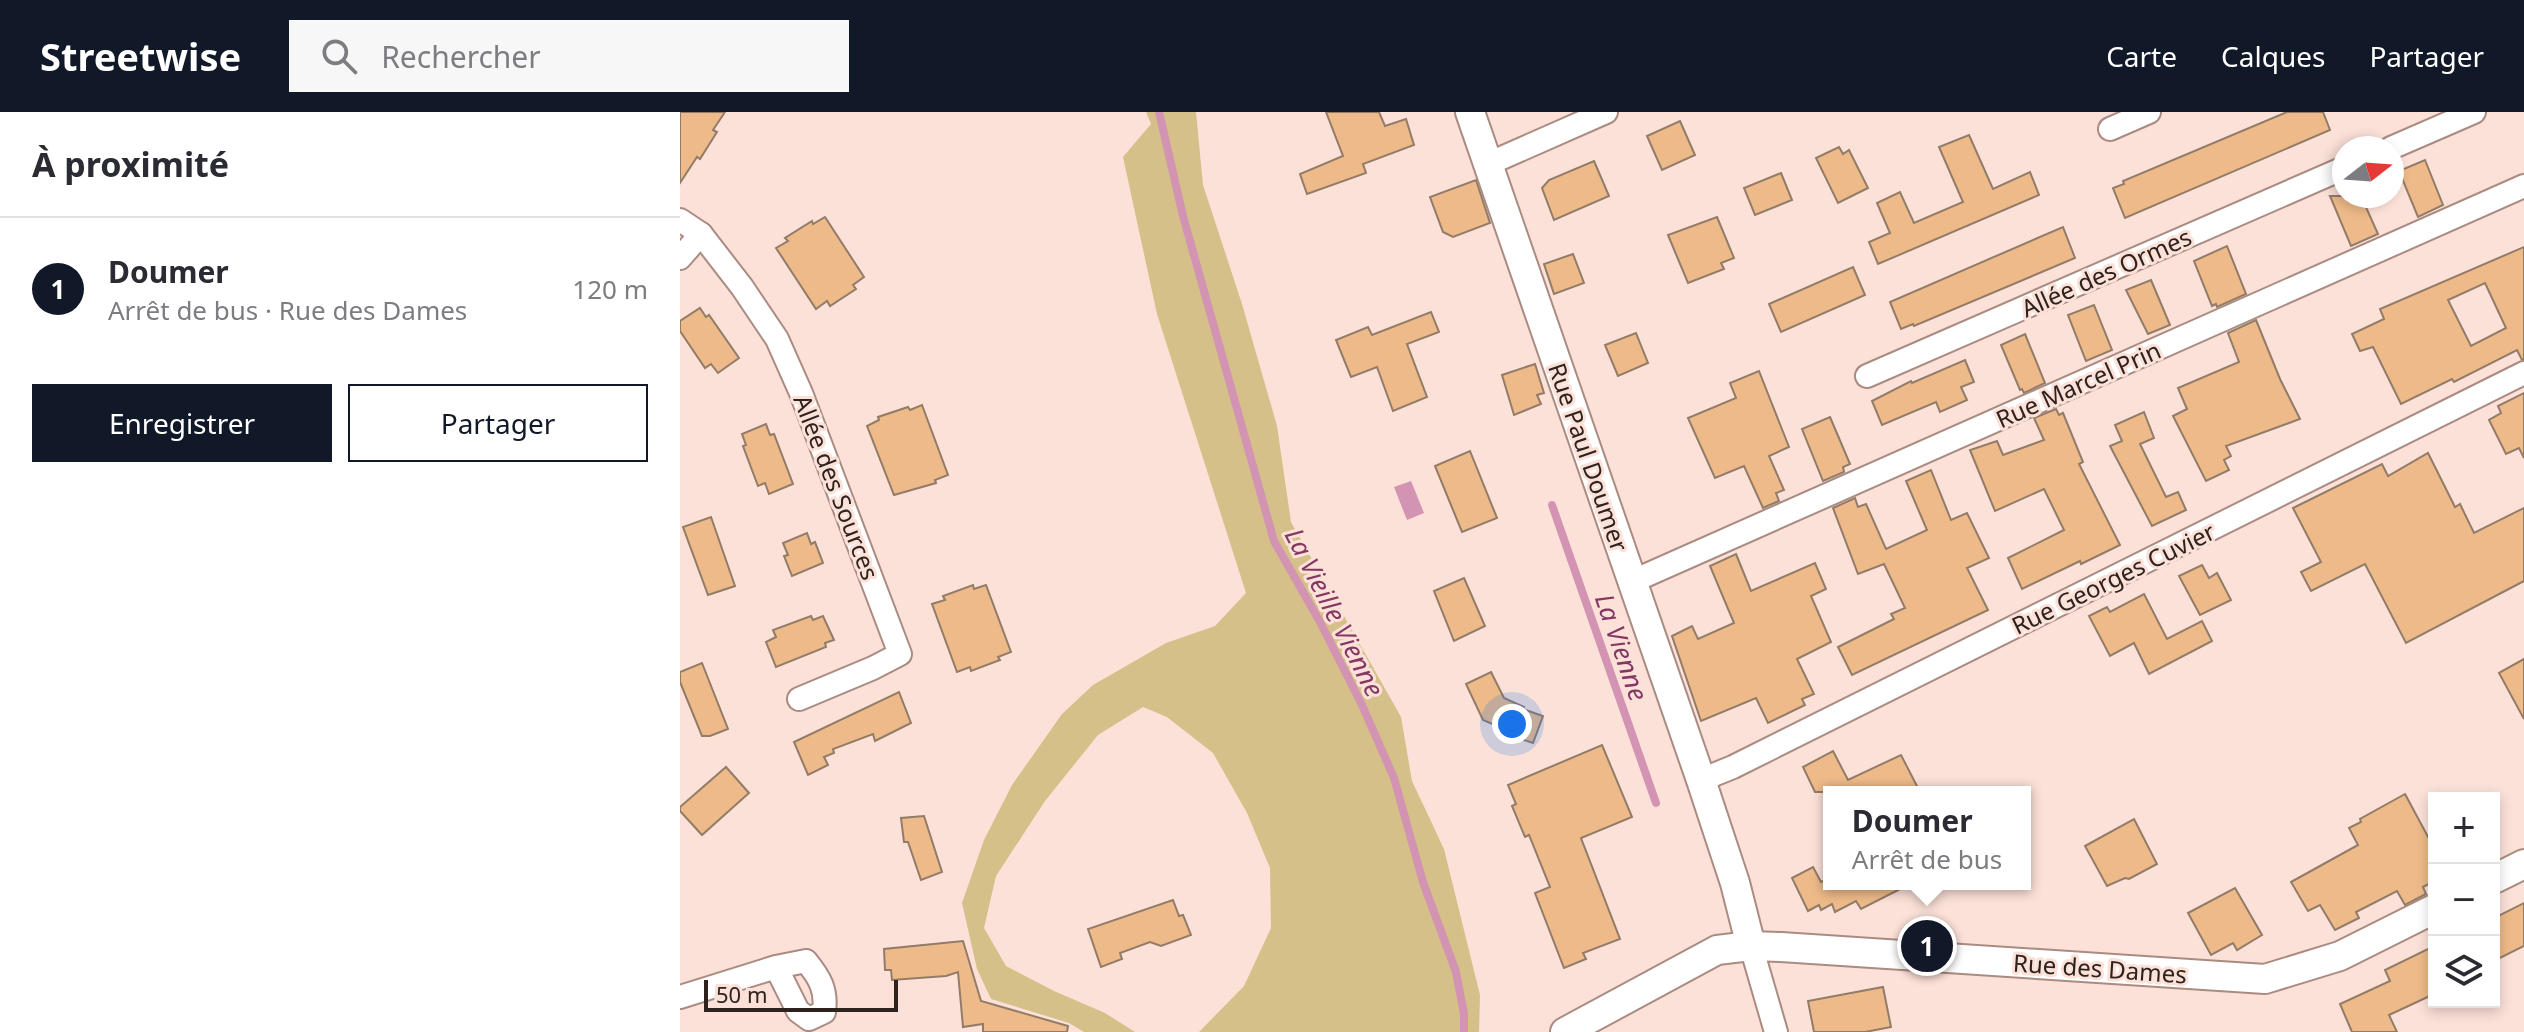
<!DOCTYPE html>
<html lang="fr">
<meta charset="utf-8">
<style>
body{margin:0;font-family:"Noto Sans",sans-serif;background:#f7f7f7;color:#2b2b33}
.controls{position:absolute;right:24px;bottom:24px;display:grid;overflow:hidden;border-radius:0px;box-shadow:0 4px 12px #0003}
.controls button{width:72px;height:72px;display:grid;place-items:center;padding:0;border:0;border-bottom:2px solid #e1e1e2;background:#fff;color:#2b2b33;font:40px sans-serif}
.compass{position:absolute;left:1652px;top:24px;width:72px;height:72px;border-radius:50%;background:#fff;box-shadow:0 4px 12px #0003;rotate:73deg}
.scale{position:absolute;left:24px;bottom:20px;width:194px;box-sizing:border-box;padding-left:8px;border:4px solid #2e221e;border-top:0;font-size:22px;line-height:28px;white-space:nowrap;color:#2e221e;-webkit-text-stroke:6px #fce1d8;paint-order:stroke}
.you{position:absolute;left:832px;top:612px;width:28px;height:28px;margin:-20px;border:6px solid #fff;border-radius:50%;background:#1a73e8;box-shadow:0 0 0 12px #1a73e833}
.badge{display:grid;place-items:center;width:52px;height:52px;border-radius:50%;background:#111827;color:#fff;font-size:26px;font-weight:700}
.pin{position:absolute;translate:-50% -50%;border:4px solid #fff;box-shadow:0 2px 8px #0006}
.popup{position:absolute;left:1143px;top:674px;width:208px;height:104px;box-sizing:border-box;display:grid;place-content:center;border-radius:0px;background:#fff;filter:drop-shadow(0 2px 6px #0005);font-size:26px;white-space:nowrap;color:#7c7c81}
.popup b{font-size:30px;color:#2b2b33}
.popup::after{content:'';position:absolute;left:50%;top:100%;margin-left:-16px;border:16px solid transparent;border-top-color:#fff}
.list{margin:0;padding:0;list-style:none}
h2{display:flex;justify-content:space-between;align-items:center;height:104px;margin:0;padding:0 32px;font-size:34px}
h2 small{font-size:26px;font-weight:400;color:#7c7c81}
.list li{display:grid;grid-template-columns:52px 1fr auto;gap:24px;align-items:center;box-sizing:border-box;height:144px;padding:0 32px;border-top:2px solid #e1e1e2}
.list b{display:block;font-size:30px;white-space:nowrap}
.list p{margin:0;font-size:26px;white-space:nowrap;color:#7c7c81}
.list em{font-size:26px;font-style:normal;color:#7c7c81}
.actions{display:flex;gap:16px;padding:24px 32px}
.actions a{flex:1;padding:18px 0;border:2px solid #111827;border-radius:0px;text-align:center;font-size:28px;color:#111827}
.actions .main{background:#111827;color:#fff}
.icon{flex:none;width:44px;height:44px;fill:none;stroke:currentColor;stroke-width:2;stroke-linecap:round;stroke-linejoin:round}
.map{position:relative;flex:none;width:1844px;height:920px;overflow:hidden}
header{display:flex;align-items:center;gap:48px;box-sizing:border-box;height:112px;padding:0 40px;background:#111827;color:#fff}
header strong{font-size:38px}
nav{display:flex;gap:44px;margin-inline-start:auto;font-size:28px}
.search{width:560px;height:72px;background:#f7f7f7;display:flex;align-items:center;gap:20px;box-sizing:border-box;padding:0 28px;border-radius:0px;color:#7c7c81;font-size:30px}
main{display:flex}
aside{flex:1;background:#fff}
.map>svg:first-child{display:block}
</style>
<header>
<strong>Streetwise</strong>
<div class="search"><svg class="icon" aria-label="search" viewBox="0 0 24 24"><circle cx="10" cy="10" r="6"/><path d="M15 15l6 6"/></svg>Rechercher</div>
<nav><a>Carte</a><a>Calques</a><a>Partager</a></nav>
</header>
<main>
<aside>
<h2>À proximité<small></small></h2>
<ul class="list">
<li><span class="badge">1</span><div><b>Doumer</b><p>Arrêt de bus · Rue des Dames</p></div><em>120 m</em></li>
</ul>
<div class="actions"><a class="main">Enregistrer</a><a>Partager</a></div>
</aside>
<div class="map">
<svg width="1844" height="920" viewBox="0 0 1844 920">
<rect width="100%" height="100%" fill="#fce1d8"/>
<!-- green -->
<path fill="#d4c088" d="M466 0H516L523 73 562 192 597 314 611 410 721 605 732 669 764 737 800 883 799 920H519L564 874 591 816 590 756 567 701 533 641 487 605 463 595 418 623 365 689 316 764 304 816 326 854 374 879 425 901 455 920H404L389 911 311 887 297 857 282 791 304 728 332 673 382 602 413 573 486 531 535 514 566 481 477 202 443 45 471 12Z"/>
<!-- water -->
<path fill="#d393b3" d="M731 369 744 401 727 408 714 375Z"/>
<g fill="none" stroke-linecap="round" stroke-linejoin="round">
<!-- stream -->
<g stroke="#d393b3" stroke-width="8">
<path d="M479 0 503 104 594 429 640 510 682 593 714 666 743 770 776 860 784 902V920"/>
<path d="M872 393 976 691"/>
</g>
</g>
<!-- building -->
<g fill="#eeba89" stroke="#927c68" stroke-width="2" fill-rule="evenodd">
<path d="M0 0H45L33 18 37 20 20 47 17 45 0 71Z"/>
<path d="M646 0H699L705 14 726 7 734 33 683 52 686 61 627 82 620 62 663 44Z"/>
<path d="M1607 0H1643L1650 18 1445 106 1433 76 1444 72 1443 69Z"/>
<path d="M1000 9 1015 43 982 58 967 24Z"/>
<path d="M1289 23 1313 77 1350 60 1359 83 1198 152 1189 130 1210 121 1197 91 1220 80 1234 111 1283 90 1259 35Z"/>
<path d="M1159 35 1163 42 1169 38 1188 76 1158 91 1136 46Z"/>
<path d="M1745 48 1763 93 1738 105 1719 59Z"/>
<path d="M914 49 929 84 874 108 862 76 869 68Z"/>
<path d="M1101 61 1112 88 1075 103 1064 76Z"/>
<path d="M796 68 810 111 773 125 763 120 750 85Z"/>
<path d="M1650 84H1681L1698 122 1671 134Z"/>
<path d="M145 105 184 165 173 173 176 177 150 194 147 189 136 197 96 136 108 129 105 126 132 109 133 112Z"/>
<path d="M1037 105 1054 146 1041 151 1044 157 1008 171 988 123Z"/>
<path d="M1383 115 1395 146 1234 214 1233 212 1221 217 1210 190Z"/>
<path d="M1547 134 1566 182 1537 195 1536 192 1532 194 1514 149Z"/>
<path d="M1844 135V247L1842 248 1837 238 1774 270 1772 267 1721 292 1693 235 1680 239 1672 222 1704 207 1700 197ZM1805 171 1826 216 1791 234 1768 188Z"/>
<path d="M893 142 904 171 874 182 864 152Z"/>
<path d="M1173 155 1185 183 1101 220 1089 192Z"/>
<path d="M1471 168 1490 213 1468 222 1446 178Z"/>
<path d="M1414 193 1432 238 1406 249 1388 203Z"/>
<path d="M20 196 26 205 29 203 59 246 38 261 31 252 25 256 0 219V209Z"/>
<path d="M751 200 759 220 727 232 747 285 713 299 697 255 671 265 656 228 688 215 692 223Z"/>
<path d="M1576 208 1600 267 1620 307 1546 334 1551 344 1544 348 1549 358 1526 369 1493 304 1507 297 1498 276 1559 250 1548 221Z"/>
<path d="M956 221 968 251 938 264 925 233Z"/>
<path d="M1345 222 1365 271 1344 281 1342 277 1340 278 1321 233Z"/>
<path d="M1285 248 1294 270 1281 275 1287 288 1260 300 1256 290 1202 313 1192 289 1231 269 1232 271Z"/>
<path d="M855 252 864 281 857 283 861 292 834 303 822 263Z"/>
<path d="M1079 259 1109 335 1089 344 1104 378 1096 381 1099 389 1083 396 1064 354 1035 366 1008 306 1056 286 1050 271Z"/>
<path d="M1844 281V346L1839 336 1826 342 1809 308 1821 301 1818 294Z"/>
<path d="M242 293 268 363 255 368 256 371 214 383 187 314 199 308 198 305 228 295 230 298Z"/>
<path d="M1376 297 1379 303 1383 301 1403 350 1399 352 1440 433 1401 452 1400 449 1342 477 1328 446 1384 418 1364 377 1315 399 1290 338 1317 329 1323 343 1364 328 1354 306Z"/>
<path d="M1464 300 1474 326 1460 332 1486 385 1498 380 1506 398 1472 414 1430 334 1442 329 1435 313Z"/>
<path d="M1150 305 1170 352 1163 355 1164 360 1143 369 1122 317Z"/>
<path d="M86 312 90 323 94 322 113 372 89 382 85 371 78 374 63 334 66 333 62 322Z"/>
<path d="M790 339 817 406 782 420 755 354Z"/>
<path d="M1748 341 1775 395 1780 392 1794 421 1844 396V469L1726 531 1685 452 1631 479 1621 460 1641 450 1613 396 1702 352 1708 364Z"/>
<path d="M1251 358 1271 408 1287 401 1309 446 1287 456 1308 498 1172 563 1158 535 1214 507 1211 502 1225 496 1204 452 1178 462 1153 396 1175 386 1178 395 1186 392 1206 437 1247 418 1226 369Z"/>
<path d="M31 405 55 474 28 483 3 415Z"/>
<path d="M127 421 131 432 135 430 143 451 112 464 104 444 108 443 103 431Z"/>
<path d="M1056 442 1071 479 1135 451 1146 477 1131 484 1151 530 1117 547 1134 582 1122 587 1125 593 1088 611 1076 586 1021 609 992 524 1012 514 1018 527 1054 511 1030 454Z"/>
<path d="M1522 453 1529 466 1537 461 1551 488 1520 503 1499 464Z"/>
<path d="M784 466 805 514 774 529 754 479Z"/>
<path d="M293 473 294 477 306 473 331 540 318 545 320 548 291 559 290 555 277 560 252 492 265 488 263 484Z"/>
<path d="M1464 482 1487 527 1522 509 1532 529 1469 562 1454 531 1430 544 1409 504 1427 495 1430 500Z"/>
<path d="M131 504 133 508 143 504 154 528 145 531 146 535 96 555 86 530 96 525 93 518Z"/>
<path d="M1844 547V607L1819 561Z"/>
<path d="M22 551 48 617 30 624H22L0 570V560Z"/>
<path d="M811 560 824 586 844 595 843 597 863 604 853 631 820 620 822 616 803 608 786 572Z"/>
<path d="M219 580 231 611 195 629 193 622 153 637 154 641 144 645 148 653 128 663 114 630Z"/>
<path d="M922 633 952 705 901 726 940 827 903 841 906 847 884 856 855 781 870 775 849 723 845 725 832 694 836 692 828 673Z"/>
<path d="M1153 639 1168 668 1221 643 1240 680H1135L1123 655Z"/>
<path d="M46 655 69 681 22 723 0 699V695Z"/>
<path d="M1725 682 1754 736V769L1743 775 1746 782 1725 793 1717 779 1676 800 1679 806 1655 818 1640 793 1628 799 1611 770 1678 733 1669 716 1681 710 1680 707Z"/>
<path d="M244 704 262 760 241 768 228 730H224L221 706Z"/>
<path d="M1454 707 1477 752 1449 767 1445 766 1427 774 1405 734Z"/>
<path d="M1133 755 1141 770 1149 766V772H1230L1181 797 1176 789 1155 800 1152 792 1141 798 1139 793 1128 799 1112 766Z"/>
<path d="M1555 776 1582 823 1557 838 1553 831 1531 843 1508 801Z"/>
<path d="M493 788 499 804 503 803 511 823 481 834 470 830 440 841 442 847 421 855 408 817Z"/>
<path d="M1844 791V834L1814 849V806Z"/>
<path d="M283 829 301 889 388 914 387 920H303V912L283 915 278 860 266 864 212 868 211 858H205L204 837Z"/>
<path d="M1754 834V882L1709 903 1717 920H1672L1660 892 1710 869 1705 858Z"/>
<path d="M1203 875 1211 915 1185 920H1134L1128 889Z"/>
</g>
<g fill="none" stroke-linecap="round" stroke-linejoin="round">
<!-- minor casing -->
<g stroke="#aa8b81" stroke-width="26">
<g id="minor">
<path d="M1430 17 1469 0"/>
<path d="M1711 36 1794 0"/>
<path d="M808 52 926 0"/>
<path d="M0 108 21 122 62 175 97 227 121 281 220 542 193 556 119 587"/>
<path d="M0 146 21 122"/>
<path d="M1187 264 1664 56"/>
<path d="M951 470 1844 74"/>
<path d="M1021 668 1053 655 1844 261"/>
<path d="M1071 834 1096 920"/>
<path d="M0 885 96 855 126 849C140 866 147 878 144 900L129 907 118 899 96 855"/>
</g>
</g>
<!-- tertiary casing -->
<g stroke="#aa8b81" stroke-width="32">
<g id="tertiary">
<path d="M790 0 1021 668 1055 771 1071 834"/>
<path d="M1814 767 1844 752"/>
<path d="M885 920 1037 838 1071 834 1101 835 1585 867 1660 844 1754 797"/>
</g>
</g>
<!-- minor -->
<use href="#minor" stroke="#fff" stroke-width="22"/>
<!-- tertiary -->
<use href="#tertiary" stroke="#fff" stroke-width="28"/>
</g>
<g text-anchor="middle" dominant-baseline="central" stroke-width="6" stroke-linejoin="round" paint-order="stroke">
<!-- street labels -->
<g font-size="24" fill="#2e221e" stroke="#fce1d8">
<text transform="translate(1426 160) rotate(-24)">Allée des Ormes</text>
<text transform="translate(1398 272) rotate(-24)">Rue Marcel Prin</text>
<text transform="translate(909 345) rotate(71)">Rue Paul Doumer</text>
<text transform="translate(157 375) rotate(69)">Allée des Sources</text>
<text transform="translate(1433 466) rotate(-26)">Rue Georges Cuvier</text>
<text transform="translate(1420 856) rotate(4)">Rue des Dames</text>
</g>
<!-- water labels -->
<g font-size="26" font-style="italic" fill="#843763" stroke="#fce1d8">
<text transform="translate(655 500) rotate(63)">La Vieille Vienne</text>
<text transform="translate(942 535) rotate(71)">La Vienne</text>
</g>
</g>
</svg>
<div class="controls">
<button>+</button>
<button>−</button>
<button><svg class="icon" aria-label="layers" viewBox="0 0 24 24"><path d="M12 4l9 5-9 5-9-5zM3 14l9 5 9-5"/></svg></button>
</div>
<svg class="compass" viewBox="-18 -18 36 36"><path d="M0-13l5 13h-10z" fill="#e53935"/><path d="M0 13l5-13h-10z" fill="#7c7c81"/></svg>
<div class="scale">50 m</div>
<div class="you"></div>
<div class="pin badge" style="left:1247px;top:834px">1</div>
<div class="popup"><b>Doumer</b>Arrêt de bus</div>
</div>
</main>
